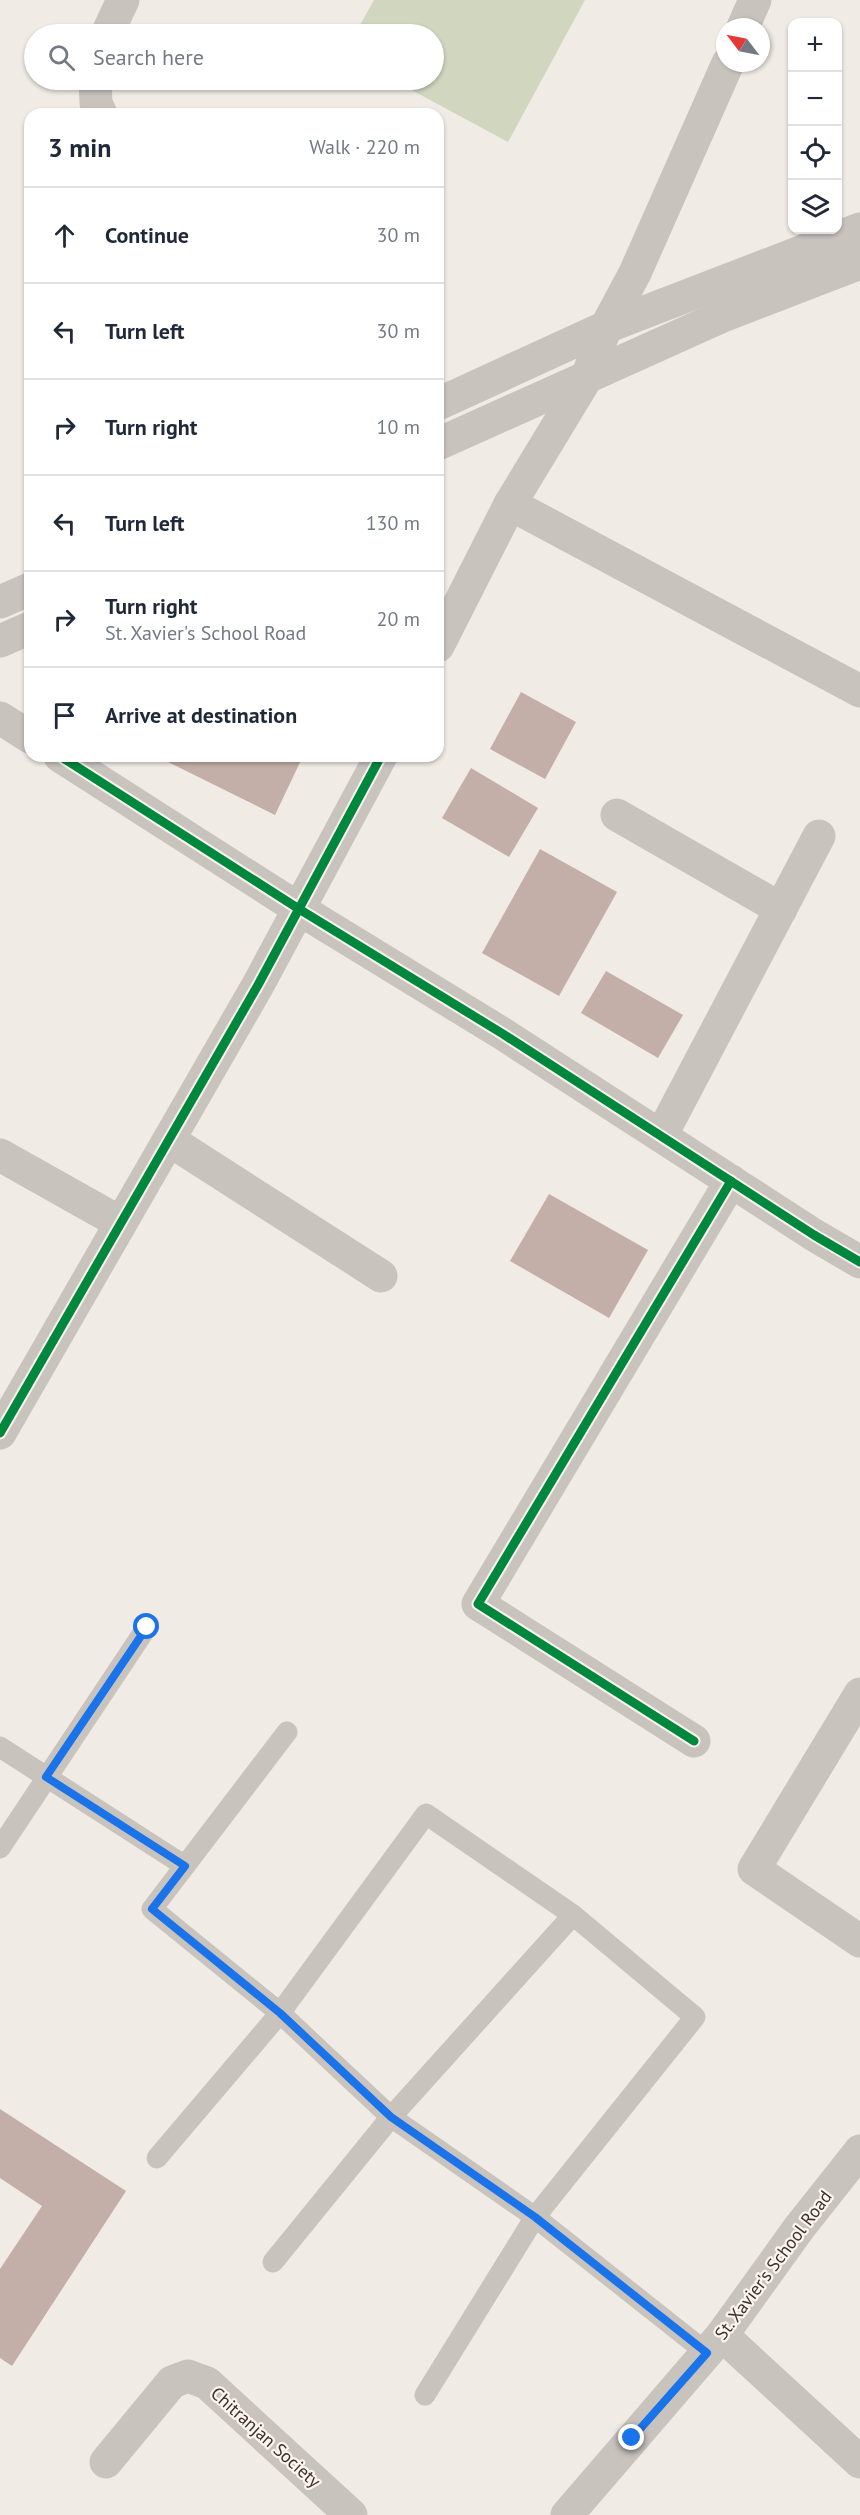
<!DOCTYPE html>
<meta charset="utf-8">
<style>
body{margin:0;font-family:"PT Sans",sans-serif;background:#f2f2f3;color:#1f2937}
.controls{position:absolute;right:18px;top:18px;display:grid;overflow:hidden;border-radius:12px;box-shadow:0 2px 4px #0004}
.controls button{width:54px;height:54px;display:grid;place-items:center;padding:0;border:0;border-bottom:2px solid #e0e1e3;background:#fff;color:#1f2937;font:30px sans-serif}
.compass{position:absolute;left:716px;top:18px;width:54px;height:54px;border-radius:50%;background:#fff;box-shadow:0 2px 4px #0004;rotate:302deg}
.stop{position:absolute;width:18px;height:18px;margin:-14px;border:4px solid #1a73e8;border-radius:50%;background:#fff}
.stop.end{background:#1a73e8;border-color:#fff;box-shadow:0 2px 6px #0008}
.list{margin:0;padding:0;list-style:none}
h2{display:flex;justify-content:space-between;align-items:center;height:78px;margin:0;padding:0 24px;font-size:26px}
h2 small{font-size:20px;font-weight:400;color:#747a83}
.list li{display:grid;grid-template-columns:39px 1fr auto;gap:18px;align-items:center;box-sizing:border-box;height:96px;padding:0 24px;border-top:2px solid #e0e1e3}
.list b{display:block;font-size:22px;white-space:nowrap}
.list p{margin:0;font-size:20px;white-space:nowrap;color:#747a83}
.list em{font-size:20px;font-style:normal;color:#747a83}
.icon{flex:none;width:33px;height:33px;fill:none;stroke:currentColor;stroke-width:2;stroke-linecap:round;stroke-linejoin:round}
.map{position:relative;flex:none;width:860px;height:2515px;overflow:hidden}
.search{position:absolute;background:#fff;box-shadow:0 2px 4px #0004;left:24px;top:24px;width:420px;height:66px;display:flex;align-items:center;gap:15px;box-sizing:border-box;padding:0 21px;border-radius:33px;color:#747a83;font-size:22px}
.panel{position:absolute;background:#fff;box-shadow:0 2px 4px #0004;left:24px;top:108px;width:420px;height:654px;border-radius:18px}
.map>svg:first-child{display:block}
</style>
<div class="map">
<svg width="860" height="2515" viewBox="0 0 860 2515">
<rect width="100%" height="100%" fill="#f0ebe5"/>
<!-- green -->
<path fill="#d1d6bf" d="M374 0H585L508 142 393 80H434V34H355Z"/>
<!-- building -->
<g fill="#c3afa7">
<path d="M521 692 576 722 545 779 490 749Z"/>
<path d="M166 756H303L275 815 164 760Z"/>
<path d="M471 768 538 808 509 857 442 818Z"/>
<path d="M540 849 617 892 559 996 482 953Z"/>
<path d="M606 971 683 1015 658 1058 581 1013Z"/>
<path d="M549 1194 648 1250 609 1318 510 1261Z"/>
<path d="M0 2109 126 2191 12 2366 0 2358V2269L42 2206 0 2178Z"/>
</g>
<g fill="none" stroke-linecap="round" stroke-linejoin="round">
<!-- service -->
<g stroke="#c9c3be" stroke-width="21">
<path d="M287 1732 152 1909 280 2013 391 2117 535 2217 707 2353"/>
<path d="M0 1747 185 1866"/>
<path d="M0 1848 147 1627"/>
<path d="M157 2158 280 2013 426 1814 573 1915 695 2017 535 2217 425 2395"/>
<path d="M273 2262 391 2117 573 1915"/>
</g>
<!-- minor -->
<g stroke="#c9c3be" stroke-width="33">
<path d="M107 34 123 0"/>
<path d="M95 80 96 103 101 114"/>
<path d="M510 504 860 691"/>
<path d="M617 815 781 909"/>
<path d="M661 1136 819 836"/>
<path d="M169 1140 381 1276"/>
<path d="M0 1155 121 1223"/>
<path d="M860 1694 754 1869 860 1941"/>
<path d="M694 1741 478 1604 731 1181"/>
<path d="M722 2335 860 2462"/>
<path d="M106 2462 172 2382 188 2376 207 2383 351 2515"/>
</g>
<!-- tertiary -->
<g stroke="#c9c3be" stroke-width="33">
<path d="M743 27 755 0"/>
<path d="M438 404 606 327 860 229"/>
<path d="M438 444 725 315 860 263"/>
<path d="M0 602 30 589"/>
<path d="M0 641 30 628"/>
<path d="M438 646 510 504 587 377 606 327 635 273 728 63"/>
<path d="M0 718 30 737"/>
<path d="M60 756 299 909 503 1034 814 1235 860 1262"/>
<path d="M0 1433 258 985 381 756"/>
<path d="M567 2515 722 2335 799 2228 860 2151"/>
</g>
<!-- cycleway casing -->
<g stroke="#fbf5ee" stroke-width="13">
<g id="cycleway">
<path d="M60 756 299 909 503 1034 814 1235 860 1262"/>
<path d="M0 1433 258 985 381 756"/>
<path d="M694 1741 478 1604 731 1181"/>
</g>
</g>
<!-- cycleway -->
<use href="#cycleway" stroke="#00873e" stroke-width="9"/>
</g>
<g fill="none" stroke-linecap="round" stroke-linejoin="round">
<!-- route -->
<path stroke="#1a73e8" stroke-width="8" d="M147 1627 46 1777 185 1866 152 1909 280 2013 391 2117 535 2217 707 2353 632 2438"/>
</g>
<g text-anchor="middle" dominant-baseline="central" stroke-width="4.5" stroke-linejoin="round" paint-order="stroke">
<!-- street labels -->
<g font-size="18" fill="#3b302b" stroke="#fbf5ee">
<text transform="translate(773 2265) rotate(-53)">St. Xavier's School Road</text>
<text transform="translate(266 2437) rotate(42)">Chitranjan Society</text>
</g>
</g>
</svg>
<div class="controls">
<button>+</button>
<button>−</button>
<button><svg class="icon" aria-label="locate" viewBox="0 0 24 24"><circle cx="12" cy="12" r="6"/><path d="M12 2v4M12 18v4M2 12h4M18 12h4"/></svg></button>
<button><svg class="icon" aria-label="layers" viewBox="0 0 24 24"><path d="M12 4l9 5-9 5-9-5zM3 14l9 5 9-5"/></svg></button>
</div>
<svg class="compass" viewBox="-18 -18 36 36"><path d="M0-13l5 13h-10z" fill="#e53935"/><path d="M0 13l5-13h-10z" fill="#747a83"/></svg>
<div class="stop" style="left:147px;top:1627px"></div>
<div class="stop end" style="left:632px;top:2438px"></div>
<div class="search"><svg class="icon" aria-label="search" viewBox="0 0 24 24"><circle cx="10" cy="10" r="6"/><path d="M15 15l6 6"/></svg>Search here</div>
<section class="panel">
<h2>3 min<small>Walk · 220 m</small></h2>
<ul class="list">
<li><svg class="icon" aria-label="ahead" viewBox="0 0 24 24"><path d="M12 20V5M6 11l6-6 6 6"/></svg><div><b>Continue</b></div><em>30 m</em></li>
<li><svg class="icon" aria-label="left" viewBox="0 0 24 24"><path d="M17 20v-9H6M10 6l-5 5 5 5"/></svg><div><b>Turn left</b></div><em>30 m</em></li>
<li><svg class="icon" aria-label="right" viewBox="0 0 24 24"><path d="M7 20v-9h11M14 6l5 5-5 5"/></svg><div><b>Turn right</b></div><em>10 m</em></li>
<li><svg class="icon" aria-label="left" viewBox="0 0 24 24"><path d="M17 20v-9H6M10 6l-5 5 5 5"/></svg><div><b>Turn left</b></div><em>130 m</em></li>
<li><svg class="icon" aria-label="right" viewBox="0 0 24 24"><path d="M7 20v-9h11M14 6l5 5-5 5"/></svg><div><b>Turn right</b><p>St. Xavier's School Road</p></div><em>20 m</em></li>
<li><svg class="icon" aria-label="arrive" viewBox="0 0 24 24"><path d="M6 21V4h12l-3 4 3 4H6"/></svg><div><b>Arrive at destination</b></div></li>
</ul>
</section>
</div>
